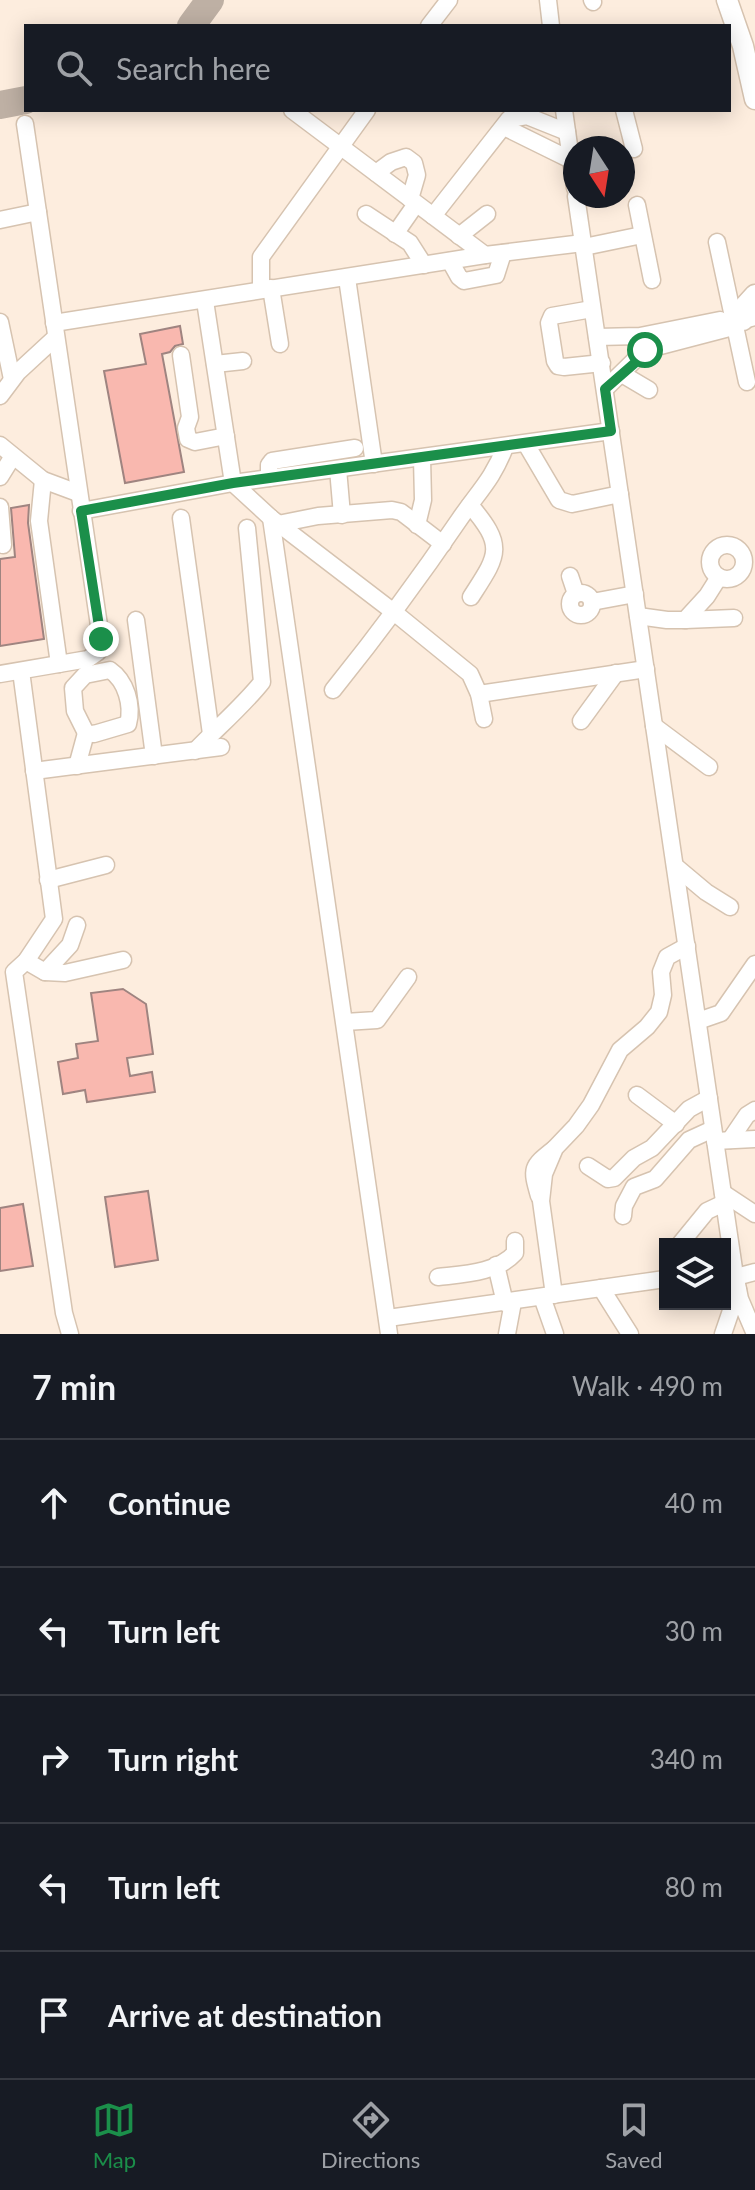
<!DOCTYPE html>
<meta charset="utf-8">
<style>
body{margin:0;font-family:Lato,sans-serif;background:#242831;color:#f1f3f6}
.controls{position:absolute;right:24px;bottom:24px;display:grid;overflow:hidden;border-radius:0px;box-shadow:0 4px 20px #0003}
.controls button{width:72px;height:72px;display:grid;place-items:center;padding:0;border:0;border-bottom:2px solid #363941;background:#171b24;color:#f1f3f6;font:40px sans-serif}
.compass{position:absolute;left:563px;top:136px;width:72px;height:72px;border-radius:50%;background:#171b24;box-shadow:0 4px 20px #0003;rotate:168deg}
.stop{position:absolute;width:24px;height:24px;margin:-18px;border:6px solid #1b8f4a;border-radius:50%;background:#fff}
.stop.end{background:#1b8f4a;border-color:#fff;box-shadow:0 2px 8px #0008}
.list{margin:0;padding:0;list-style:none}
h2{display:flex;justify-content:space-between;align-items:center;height:104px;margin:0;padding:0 32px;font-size:34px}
h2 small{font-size:26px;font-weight:400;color:#9ea1a6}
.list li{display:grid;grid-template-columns:52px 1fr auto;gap:24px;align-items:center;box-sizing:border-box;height:128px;padding:0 32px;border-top:2px solid #363941}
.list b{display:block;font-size:30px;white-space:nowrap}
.list em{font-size:26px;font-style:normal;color:#9ea1a6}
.icon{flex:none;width:44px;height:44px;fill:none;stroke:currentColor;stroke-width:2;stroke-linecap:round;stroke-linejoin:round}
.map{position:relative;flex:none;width:755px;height:1334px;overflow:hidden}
.search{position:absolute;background:#171b24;box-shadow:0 4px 20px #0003;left:24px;right:24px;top:24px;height:88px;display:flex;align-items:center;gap:20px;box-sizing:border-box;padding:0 28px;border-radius:0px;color:#9ea1a6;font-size:30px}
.sheet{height:744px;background:#171b24}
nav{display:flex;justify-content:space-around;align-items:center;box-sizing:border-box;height:112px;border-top:2px solid #363941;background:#171b24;font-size:22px;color:#9ea1a6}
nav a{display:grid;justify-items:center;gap:4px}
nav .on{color:#1b8f4a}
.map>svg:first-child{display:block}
</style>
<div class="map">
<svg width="755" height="1334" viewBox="0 0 755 1334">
<rect width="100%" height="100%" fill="#fdedde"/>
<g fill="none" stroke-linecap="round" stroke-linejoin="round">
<!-- taxiway -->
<g stroke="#beb0a4" stroke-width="28">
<path d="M191 26 210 0"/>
<path d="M0 105 26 100"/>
</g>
</g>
<!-- building -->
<g fill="#f9b8af" stroke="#9f8480" stroke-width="2">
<path d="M180 326 183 344 175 346 170 352 162 354 184 472 125 483 104 371 146 364 140 334Z"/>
<path d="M29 505 28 523 44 639 0 646V559L15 557 11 508Z"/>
<path d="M123 989 146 1004 153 1054 127 1058 130 1076 152 1072 155 1092 87 1102 85 1090 63 1094 58 1062 78 1058 76 1044 98 1041 91 993Z"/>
<path d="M148 1191 158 1260 115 1267 105 1197Z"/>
<path d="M23 1204 33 1266 0 1271V1208Z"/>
</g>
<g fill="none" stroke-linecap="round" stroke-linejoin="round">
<!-- minor casing -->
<g stroke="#d6c3b0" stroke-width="19">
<g id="minor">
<path d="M548 0 551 26"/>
<path d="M592 0 593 2"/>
<path d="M429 26 449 0"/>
<path d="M292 110 485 255"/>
<path d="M564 110 575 188"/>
<path d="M624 110 634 149"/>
<path d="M504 127 571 160"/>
<path d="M376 173 391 162 406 157 414 163 417 175 410 199"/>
<path d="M576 196 734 1269 740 1299 755 1334"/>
<path d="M637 205 652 280"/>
<path d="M366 214 410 243 424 265"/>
<path d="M433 216 509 119 527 116 567 132"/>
<path d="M0 220 38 212"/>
<path d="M395 234 416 204"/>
<path d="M459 236 487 214"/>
<path d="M717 242 747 382"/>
<path d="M584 247 642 235"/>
<path d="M450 261 459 277 464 281 496 275 503 253"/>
<path d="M347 278 374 464"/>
<path d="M271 288 280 344"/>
<path d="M261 289V257L367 110"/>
<path d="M205 301 233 483 271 518 395 613 470 674 479 694 484 719"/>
<path d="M592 309 552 316 549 323 555 361 558 366 564 367 602 363"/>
<path d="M0 322 12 379"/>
<path d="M54 323 485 255 583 243"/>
<path d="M597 337 640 336 720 320"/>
<path d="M181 355 190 417 186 428 188 439 195 442 226 436"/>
<path d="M215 364 243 361"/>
<path d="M622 374 649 390"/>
<path d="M605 389 645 350 733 327 736 322 755 317"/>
<path d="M0 396 18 372 56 337"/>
<path d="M526 444 559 500 572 504 620 494"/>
<path d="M0 445 43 480 78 493"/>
<path d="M338 469 342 515"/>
<path d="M0 477 13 456"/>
<path d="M269 478V465L272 461 355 448"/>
<path d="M43 480 39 521 59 664"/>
<path d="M470 505C506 547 498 555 471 597"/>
<path d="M0 507 3 545"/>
<path d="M81 511 233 483 611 431"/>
<path d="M181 518 211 734"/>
<path d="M271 518 389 1334"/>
<path d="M278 524 318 516 392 510 401 512 443 544"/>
<path d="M417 525 423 500 422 458"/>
<circle cx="727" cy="562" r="17"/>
<path d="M570 576 576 594"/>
<circle cx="581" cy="604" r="11"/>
<path d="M592 602 635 594"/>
<path d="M638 616 667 620H685L707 596 719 577"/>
<path d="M136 620 154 756"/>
<path d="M685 620 734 618"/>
<path d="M110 670C126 681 133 705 128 724L94 734 86 733 75 711 73 688 85 675Z"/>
<path d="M21 671 54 919 26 961 14 972 64 1313 70 1334"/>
<path d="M0 674 88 659 98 652 101 639 25 124"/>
<path d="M333 690C378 634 419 579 459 520 478 492 493 479 505 447"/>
<path d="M479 694 646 669"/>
<path d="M581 721 616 673"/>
<path d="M654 726 709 767"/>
<path d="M195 751C217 728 243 706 262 682L247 528"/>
<path d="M77 766 86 733"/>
<path d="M34 771 221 747"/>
<path d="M675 866 706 892 730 907"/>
<path d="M48 880 106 865"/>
<path d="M26 961 45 972 65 973 123 960"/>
<path d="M45 972 70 945 77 925"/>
<path d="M698 1021 721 1013 755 964"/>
<path d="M345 1022 377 1020 408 977"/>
<path d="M637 1095 676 1124"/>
<path d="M730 1140 747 1115 755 1110"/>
<path d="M715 1141 755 1139"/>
<path d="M588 1166 608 1179 614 1178 634 1158 652 1148 689 1109 709 1098"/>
<path d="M723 1193 755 1214"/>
<path d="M539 1196C531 1168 531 1167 554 1149"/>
<path d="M623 1216 624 1206 634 1187 655 1179 689 1140 713 1129"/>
<path d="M680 1244 707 1211 724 1203"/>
<path d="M496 1265 505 1303"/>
<path d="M438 1277C463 1274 497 1273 515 1253V1241"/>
<path d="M736 1277 755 1272"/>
<path d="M601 1288 630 1334"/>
<path d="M554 1295 541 1201 544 1174 555 1148 576 1126 591 1105 620 1050 647 1027 659 1012 663 995 661 972 667 957 687 946"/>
<path d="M542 1297 555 1334"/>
<path d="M388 1318 665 1279"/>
<path d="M507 1334 513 1302"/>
<path d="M723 1334 738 1290"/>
</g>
</g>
<!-- major casing -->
<g stroke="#d6c3b0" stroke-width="23">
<g id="major">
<path d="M727 0 743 46 755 99"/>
<path d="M743 320 745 306 755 295"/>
</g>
</g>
<!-- minor -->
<use href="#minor" stroke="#fff" stroke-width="16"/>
<!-- major -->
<use href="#major" stroke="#fff" stroke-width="20"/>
</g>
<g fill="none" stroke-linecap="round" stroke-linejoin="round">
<!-- route -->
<path stroke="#1b8f4a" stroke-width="10" d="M101 639 81 511 233 483 611 431 605 389 636 362 645 350"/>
</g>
</svg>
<div class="controls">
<button><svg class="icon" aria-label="layers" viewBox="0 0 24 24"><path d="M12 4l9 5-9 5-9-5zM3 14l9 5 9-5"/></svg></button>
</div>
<svg class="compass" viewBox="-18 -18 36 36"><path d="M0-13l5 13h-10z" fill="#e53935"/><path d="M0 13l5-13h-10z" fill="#9ea1a6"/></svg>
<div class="stop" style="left:645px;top:350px"></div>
<div class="stop end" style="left:101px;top:639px"></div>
<div class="search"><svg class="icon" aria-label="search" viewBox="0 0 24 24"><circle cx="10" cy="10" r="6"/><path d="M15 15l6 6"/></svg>Search here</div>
</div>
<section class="sheet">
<h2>7 min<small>Walk · 490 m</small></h2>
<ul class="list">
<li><svg class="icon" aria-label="ahead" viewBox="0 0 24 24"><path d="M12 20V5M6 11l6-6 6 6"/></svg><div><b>Continue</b></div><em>40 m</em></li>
<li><svg class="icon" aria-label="left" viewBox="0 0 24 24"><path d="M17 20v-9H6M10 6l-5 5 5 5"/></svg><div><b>Turn left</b></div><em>30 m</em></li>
<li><svg class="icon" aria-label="right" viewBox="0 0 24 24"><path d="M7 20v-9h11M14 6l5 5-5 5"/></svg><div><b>Turn right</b></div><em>340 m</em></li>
<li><svg class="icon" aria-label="left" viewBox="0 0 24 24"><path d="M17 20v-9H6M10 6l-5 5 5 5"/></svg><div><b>Turn left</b></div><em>80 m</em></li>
<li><svg class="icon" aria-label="arrive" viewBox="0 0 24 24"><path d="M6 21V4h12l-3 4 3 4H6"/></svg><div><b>Arrive at destination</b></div></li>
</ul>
</section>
<nav>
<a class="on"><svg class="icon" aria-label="map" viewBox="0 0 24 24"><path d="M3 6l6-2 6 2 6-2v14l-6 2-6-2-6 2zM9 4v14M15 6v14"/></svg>Map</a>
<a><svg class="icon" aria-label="directions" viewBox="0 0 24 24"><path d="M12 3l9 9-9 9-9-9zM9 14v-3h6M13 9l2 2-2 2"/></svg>Directions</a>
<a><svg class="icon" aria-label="saved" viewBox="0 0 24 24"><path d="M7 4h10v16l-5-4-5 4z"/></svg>Saved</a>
</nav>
